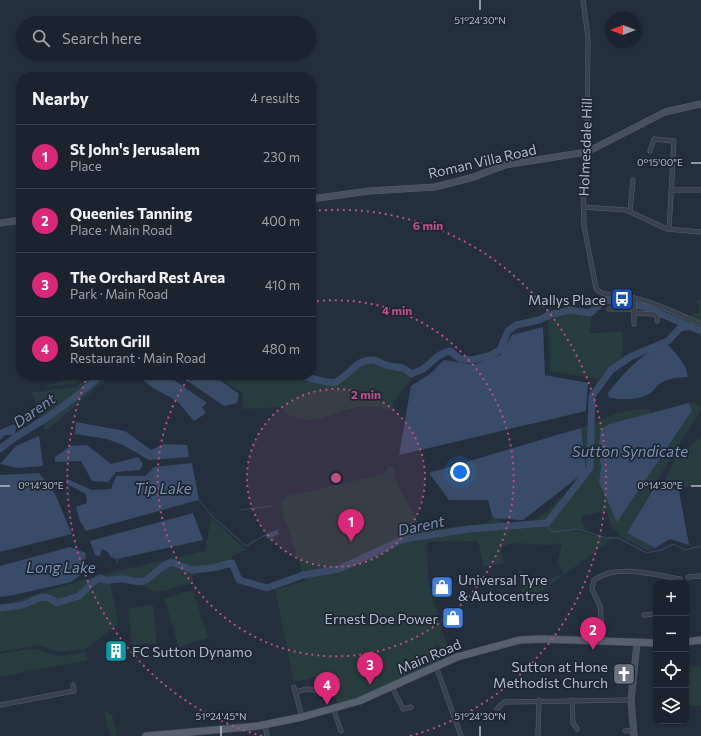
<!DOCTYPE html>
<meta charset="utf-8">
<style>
body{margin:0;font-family:Commissioner,sans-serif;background:#242b36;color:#f1f3f6}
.controls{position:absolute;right:12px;bottom:12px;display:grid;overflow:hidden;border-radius:8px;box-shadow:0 1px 3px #0004}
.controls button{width:36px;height:36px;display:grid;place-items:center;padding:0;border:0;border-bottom:1px solid #39404a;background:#1b232e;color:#f1f3f6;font:20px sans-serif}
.compass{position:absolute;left:605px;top:12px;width:36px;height:36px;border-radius:50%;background:#1b232e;box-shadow:0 1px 3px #0004;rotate:270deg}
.you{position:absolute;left:460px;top:472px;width:14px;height:14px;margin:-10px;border:3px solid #fff;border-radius:50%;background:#1a73e8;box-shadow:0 0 0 6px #1a73e833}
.badge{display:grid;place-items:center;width:26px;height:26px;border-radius:50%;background:#db2777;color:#fff;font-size:13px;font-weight:700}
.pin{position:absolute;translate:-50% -33px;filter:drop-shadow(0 1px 2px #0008)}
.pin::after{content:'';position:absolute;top:21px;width:14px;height:12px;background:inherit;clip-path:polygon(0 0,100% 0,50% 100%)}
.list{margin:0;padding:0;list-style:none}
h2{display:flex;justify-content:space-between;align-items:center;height:52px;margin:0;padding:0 16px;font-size:17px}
h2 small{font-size:13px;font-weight:400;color:#a0a4aa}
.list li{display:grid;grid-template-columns:26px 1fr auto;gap:12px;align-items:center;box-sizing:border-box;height:64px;padding:0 16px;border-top:1px solid #39404a}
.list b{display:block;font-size:15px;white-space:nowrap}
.list p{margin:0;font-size:13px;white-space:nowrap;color:#a0a4aa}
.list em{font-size:13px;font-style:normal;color:#a0a4aa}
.icon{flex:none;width:22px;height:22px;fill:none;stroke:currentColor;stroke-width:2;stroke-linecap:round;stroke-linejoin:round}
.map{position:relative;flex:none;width:701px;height:736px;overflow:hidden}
.search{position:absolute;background:#1b232e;box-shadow:0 1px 3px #0004;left:16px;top:16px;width:300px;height:44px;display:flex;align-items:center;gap:10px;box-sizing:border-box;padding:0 14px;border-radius:22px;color:#a0a4aa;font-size:15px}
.panel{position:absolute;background:#1b232e;box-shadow:0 1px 3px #0004;left:16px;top:72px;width:300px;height:308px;border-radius:16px}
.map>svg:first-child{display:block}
</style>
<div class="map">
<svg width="701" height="736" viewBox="0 0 701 736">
<rect width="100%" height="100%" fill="#242f3e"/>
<!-- green -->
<g fill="#263c3f">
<path d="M697 300H701V321L691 317 693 313H698L700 306 697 303Z"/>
<path d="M570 311 582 314 592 313 589 333 623 332 622 359 599 379 550 371 548 317Z"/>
<path d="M362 363C379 362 399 368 412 378L393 403V410C379 407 367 405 353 408 324 415 316 428 285 413L284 407 243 409 242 393 216 375H290L328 384 340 381Z"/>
<path d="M72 375H115L98 386 49 429H44L40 415 44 414V406L39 402H36L32 395 33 392 75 387 89 378 87 375 77 383 44 387C53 382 65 383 72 375Z"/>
<path d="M695 402 701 407 699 413 657 480 627 533 655 548 648 551 621 537 618 532 613 529 606 511 581 516 585 530 578 528 572 530 610 540 609 542 524 604 518 567 527 579 546 580 564 574 557 564 562 543 547 545 512 543 501 548 504 563 484 567 478 541 427 542 428 581 450 656 444 658 439 644 434 646 438 652 440 660 372 692 338 704 333 691 327 693 322 676 294 682 275 589 305 581 286 521 284 522 281 501 288 496 385 474 388 466 393 467C397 491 411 509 424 530L484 524 493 518C500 520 508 525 515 525 534 525 549 511 561 497L567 502 590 473 586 471 581 428 618 413 646 408 652 413 609 424 598 450 601 466 599 482 663 456 692 411 689 403Z"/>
<path d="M701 437V486L683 487 663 485 675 459Z"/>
<path d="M211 518 246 550 232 556 231 566 192 575 194 583 156 592C141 584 127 580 110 582L118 624 85 649 59 652 39 645 0 652V609L10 607 2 605 95 576 205 551Z"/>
<path d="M193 590 208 638 179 647 164 599Z"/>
<path d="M153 605 157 643 132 646 128 608Z"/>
<path d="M28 649C39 649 46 653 56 655 66 657 76 654 85 652L88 660 0 677V654Z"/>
<path d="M701 666V706H686V667Z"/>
<path d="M104 710 112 715 117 735 110 736Z"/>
</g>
<!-- water -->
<g fill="#394c67">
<path d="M543 327 545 375 588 383 586 411 399 455 411 386 430 374 444 360 473 365 500 355 512 335Z"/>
<path d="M664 345H668C676 353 687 365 688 377 677 378 668 377 658 385 655 388 653 392 649 394 636 401 623 399 609 398L608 393C625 372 639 355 664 345Z"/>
<path d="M137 375H167L207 403 202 407 206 413 194 421 177 401 153 388Z"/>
<path d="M179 375H213L239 394 237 403 224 406Z"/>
<path d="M689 403 692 411 617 522 599 482 601 466 598 450 601 429 609 424Z"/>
<path d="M76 422 125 431 151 450 164 444 187 445 189 457 149 460 123 445 107 439 75 434Z"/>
<path d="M14 424 16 427 15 435H5L0 440V430Z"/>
<path d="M581 428 586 471 523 520 493 518 488 500H449L429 473Z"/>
<path d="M39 436 43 466 17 468 0 464 16 446Z"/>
<path d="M87 445 111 464 138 457 143 464 140 470 116 472 108 482 92 481 81 461 55 462V457L71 446Z"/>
<path d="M192 463 199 500 86 531 80 521 76 507 87 503 86 494 67 484V479L92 490 111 489 116 476H145L154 467Z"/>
<path d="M39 473 55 494 72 534 0 552V475Z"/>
<path d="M663 485 679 491 689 545 670 539 655 548 627 533 655 486Z"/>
<path d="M193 513 203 540 117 559 111 557 108 552 102 549 100 556 95 555 90 541Z"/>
<path d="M278 529 279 534 268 539 265 535Z"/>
<path d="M70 547 86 553 84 572 71 582 14 595 0 597V566Z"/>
</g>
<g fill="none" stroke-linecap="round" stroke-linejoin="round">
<!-- stream -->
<g stroke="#394c67" stroke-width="1">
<path d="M199 500 212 516 246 546 265 535"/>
<path d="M240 510 272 506"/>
<path d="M547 523 551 532 578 529 606 538H618L647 553 661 550 673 544 685 550 701 546"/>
<path d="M117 563V559"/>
</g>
<!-- river -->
<g stroke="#394c67" stroke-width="7">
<path d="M297 375C307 376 329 385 336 382 349 376 356 359 372 360 377 360 382 364 386 365 398 369 401 364 411 374 415 372 420 371 423 369 433 362 438 353 450 351L460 359 472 360 489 356 500 350 508 331 516 325 539 320 549 315 570 310 590 313 605 300 645 307 701 331"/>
<path d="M0 449C14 436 33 427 49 416 68 403 85 390 101 375"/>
<path d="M0 608C7 607 15 607 22 605 36 601 44 591 57 603L79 596 93 582 100 578C108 583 115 578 124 579 130 580 137 583 143 581 153 578 158 567 171 562L192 570 212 568 232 563 239 580 267 588 303 575 339 569 404 539 469 529 547 523 590 468 592 396 611 370 630 357 668 341 680 328 692 326"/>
</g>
<!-- street casing -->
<g stroke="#565f6c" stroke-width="5">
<g id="street">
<path d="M583 0 588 38 587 152 583 186 584 226 596 288C601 297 616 294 625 296 652 301 676 313 701 324"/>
<path d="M650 151 654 139 674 141 669 229"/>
<path d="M671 190H701"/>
<path d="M583 207 626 210 667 229 701 232"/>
<path d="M630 211 633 180"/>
<path d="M609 309H633"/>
<path d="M634 313 654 314 658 317 657 321"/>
<path d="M634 324V298"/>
<path d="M688 577 701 576"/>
<path d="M644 615 656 614"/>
<path d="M603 641 600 606 592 589 594 580C617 563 655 575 680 579"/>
<path d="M436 666 461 736"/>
<path d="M294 687 302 717"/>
<path d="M392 687 403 709 411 707"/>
<path d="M295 692 307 689 325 692"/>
<path d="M572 700 573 723 577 729"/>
<path d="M0 705 74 691 73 685"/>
<path d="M333 708 341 731"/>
<path d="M497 709 504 702 631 700"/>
<path d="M265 725 267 736"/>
<path d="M625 731 633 730"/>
<path d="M538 736 539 700"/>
</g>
</g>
<!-- secondary casing -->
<g stroke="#565f6c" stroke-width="7">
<g id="secondary">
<path d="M311 199 369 191 435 187 474 177 505 165 587 152 665 112 701 104"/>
<path d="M0 223 21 220"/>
<path d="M634 736 631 700 637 643"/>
</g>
</g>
<!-- primary casing -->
<g stroke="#414a57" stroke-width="8">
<g id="primary">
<path d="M686 642 701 640"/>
<path d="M146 736 258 726 302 717 359 701 457 657 520 640 543 639 656 643"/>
</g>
</g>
<!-- street -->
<use href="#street" stroke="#38414e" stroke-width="4"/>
<!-- secondary -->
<use href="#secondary" stroke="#465061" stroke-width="6"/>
<!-- primary -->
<use href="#primary" stroke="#56606e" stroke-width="7"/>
</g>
<!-- ticks -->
<path fill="none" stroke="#b4bcc9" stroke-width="1.5" d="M480 0V10M691 163H701M0 486H10M691 486H701M221 726V736M480 726V736"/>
<!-- distance rings -->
<circle cx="336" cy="478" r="89" fill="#bd5182" fill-opacity=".12"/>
<g fill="none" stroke="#bd5182" stroke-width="2" stroke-dasharray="2 4">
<circle cx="336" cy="478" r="89"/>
<path d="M311 302A178 178 0 1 1 190 376"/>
<path d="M262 736A268 268 0 0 1 88 375M313 211A268 268 0 0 1 410 736"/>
</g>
<!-- icons -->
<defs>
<g id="bus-square" transform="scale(1.15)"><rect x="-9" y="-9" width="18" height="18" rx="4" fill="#1a4fb4" stroke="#1d2633"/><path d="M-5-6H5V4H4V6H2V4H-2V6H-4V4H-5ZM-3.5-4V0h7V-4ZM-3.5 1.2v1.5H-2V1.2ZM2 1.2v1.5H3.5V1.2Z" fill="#fff"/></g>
<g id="shop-square" transform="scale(1.15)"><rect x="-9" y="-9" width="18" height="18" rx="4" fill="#3f7fe0" stroke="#1d2633"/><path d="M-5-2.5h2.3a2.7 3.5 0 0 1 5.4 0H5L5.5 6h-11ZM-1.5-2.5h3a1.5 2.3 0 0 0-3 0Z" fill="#fff"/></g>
<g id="building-square" transform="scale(1.15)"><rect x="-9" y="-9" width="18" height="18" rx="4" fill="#0f9aa8" stroke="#1d2633"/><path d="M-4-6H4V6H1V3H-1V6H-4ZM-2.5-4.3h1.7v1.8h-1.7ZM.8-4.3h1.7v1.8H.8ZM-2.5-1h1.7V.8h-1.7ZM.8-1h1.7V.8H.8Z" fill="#fff"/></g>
<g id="church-square" transform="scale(1.15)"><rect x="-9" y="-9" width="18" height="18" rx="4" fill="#6b7280" stroke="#1d2633"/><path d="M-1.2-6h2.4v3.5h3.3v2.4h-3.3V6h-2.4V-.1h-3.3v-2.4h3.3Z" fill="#fff"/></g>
</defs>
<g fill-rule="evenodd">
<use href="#bus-square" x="622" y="299"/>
<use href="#shop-square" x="442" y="587"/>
<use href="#shop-square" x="453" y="618"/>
<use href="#building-square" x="116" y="651"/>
<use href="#church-square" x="624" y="674"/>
</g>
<g text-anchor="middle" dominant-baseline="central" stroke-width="3.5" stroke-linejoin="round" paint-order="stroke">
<!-- street labels -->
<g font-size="14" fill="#b4bcc9" stroke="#1d2633">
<text transform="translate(585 147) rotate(-88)">Holmesdale Hill</text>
<text transform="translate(482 161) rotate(-13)">Roman Villa Road</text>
<text transform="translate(429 656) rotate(-23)">Main Road</text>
</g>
<!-- poi labels -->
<g font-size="14" fill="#b4bcc9" stroke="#1d2633" text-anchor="end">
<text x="606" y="299">Mallys Place</text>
<text x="458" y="579" text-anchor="start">Universal Tyre<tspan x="458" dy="16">&amp; Autocentres</tspan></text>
<text x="438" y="618">Ernest Doe Power</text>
<text x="132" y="651" text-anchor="start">FC Sutton Dynamo</text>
<text x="608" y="666">Sutton at Hone<tspan x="608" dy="16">Methodist Church</tspan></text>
</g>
<!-- water labels -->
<g font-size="15" font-style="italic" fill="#7c92b1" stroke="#1d2633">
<text transform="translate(34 410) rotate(-35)">Darent</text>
<text x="630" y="451">Sutton Syndicate</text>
<text x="163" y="488">Tip Lake</text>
<text transform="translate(421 525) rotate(-12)">Darent</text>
<text x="61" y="567">Long Lake</text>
</g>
</g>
<g font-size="10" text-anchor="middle" fill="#b4bcc9" stroke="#1d2633" stroke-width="3.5" stroke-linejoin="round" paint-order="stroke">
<text x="480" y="24">51°24'30"N</text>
<text x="660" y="166">0°15'00"E</text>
<text x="660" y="489">0°14'30"E</text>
<text x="41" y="489">0°14'30"E</text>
<text x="221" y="720">51°24'45"N</text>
<text x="480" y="720">51°24'30"N</text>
</g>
<circle cx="336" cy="478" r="6" fill="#bd5182" stroke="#1d2633" stroke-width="2"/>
<g font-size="12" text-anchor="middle" font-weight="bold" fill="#bd5182" stroke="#1d2633" stroke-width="3.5" stroke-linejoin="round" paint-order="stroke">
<text x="428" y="230">6 min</text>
<text x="397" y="315">4 min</text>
<text x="366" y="399">2 min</text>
</g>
</svg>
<div class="controls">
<button>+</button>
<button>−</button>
<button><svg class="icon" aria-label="locate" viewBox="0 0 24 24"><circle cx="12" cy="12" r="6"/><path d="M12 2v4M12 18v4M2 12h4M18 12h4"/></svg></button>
<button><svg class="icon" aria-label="layers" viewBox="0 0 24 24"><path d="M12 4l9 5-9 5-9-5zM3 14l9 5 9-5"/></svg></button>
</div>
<svg class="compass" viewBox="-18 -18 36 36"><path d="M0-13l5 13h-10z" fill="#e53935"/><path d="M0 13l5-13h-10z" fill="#a0a4aa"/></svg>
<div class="you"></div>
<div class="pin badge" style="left:351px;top:542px">1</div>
<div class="pin badge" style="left:593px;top:650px">2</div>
<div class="pin badge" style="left:370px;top:685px">3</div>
<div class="pin badge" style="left:327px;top:705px">4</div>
<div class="search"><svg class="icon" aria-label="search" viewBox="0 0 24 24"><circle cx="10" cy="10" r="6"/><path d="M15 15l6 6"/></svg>Search here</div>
<section class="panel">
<h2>Nearby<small>4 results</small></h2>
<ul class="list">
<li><span class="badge">1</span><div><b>St John's Jerusalem</b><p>Place</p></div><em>230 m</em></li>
<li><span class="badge">2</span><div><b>Queenies Tanning</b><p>Place · Main Road</p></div><em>400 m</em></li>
<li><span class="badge">3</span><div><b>The Orchard Rest Area</b><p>Park · Main Road</p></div><em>410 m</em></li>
<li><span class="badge">4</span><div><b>Sutton Grill</b><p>Restaurant · Main Road</p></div><em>480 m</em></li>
</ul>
</section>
</div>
